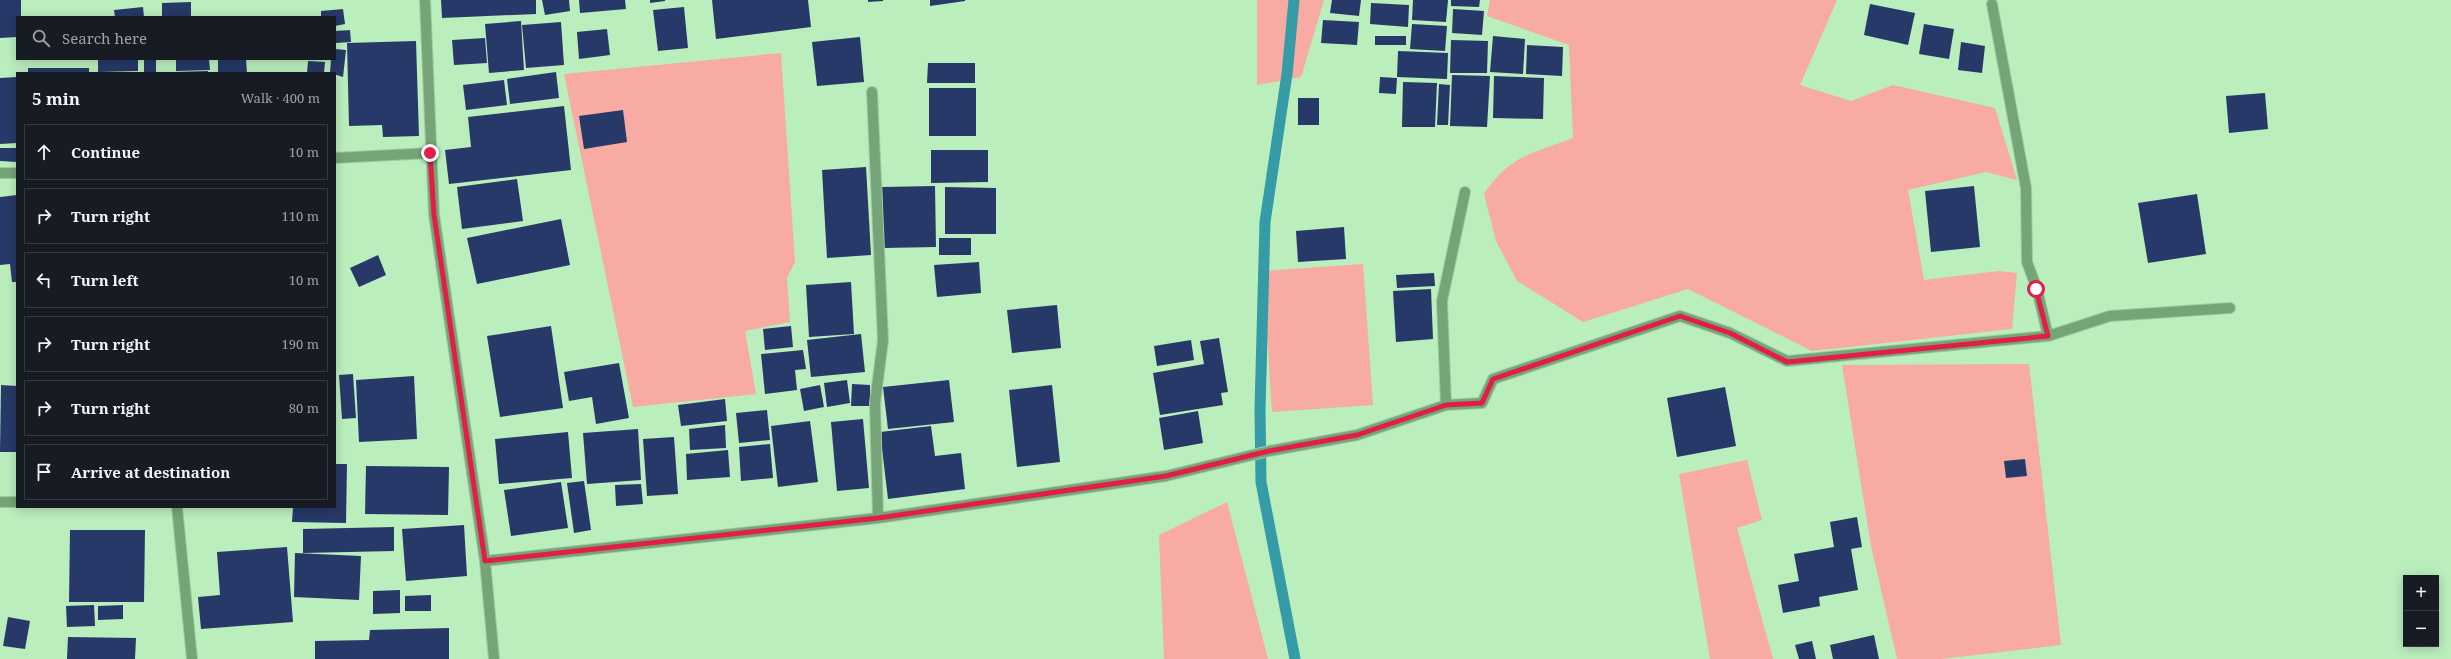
<!DOCTYPE html>
<meta charset="utf-8">
<style>
body{margin:0;font-family:"Noto Serif",serif;background:#20242c;color:#f1f3f6}
.controls{position:absolute;right:12px;bottom:12px;display:grid;overflow:hidden;border-radius:0px;box-shadow:0 2px 10px #0003}
.controls button{width:36px;height:36px;display:grid;place-items:center;padding:0;border:0;border-bottom:1px solid #363941;background:#171b24;color:#f1f3f6;font:20px sans-serif}
.stop{position:absolute;width:12px;height:12px;margin:-9px;border:3px solid #e11d48;border-radius:50%;background:#fff}
.stop.end{background:#e11d48;border-color:#fff;box-shadow:0 1px 4px #0008}
.list{margin:0;padding:0;list-style:none}
h2{display:flex;justify-content:space-between;align-items:center;height:52px;margin:0;padding:0 16px;font-size:17px}
h2 small{font-size:13px;font-weight:400;color:#9ea1a6}
.list li{display:grid;grid-template-columns:26px 1fr auto;gap:12px;align-items:center;box-sizing:border-box;height:56px;margin:0 8px 8px;padding:0 8px;border:1px solid #363941;border-radius:0px}
.list b{display:block;font-size:15px;white-space:nowrap}
.list em{font-size:13px;font-style:normal;color:#9ea1a6}
.icon{flex:none;width:22px;height:22px;fill:none;stroke:currentColor;stroke-width:2;stroke-linecap:round;stroke-linejoin:round}
.map{position:relative;flex:none;width:2451px;height:659px;overflow:hidden}
.search{position:absolute;background:#171b24;box-shadow:0 2px 10px #0003;left:16px;top:16px;width:320px;height:44px;display:flex;align-items:center;gap:10px;box-sizing:border-box;padding:0 14px;border-radius:0px;color:#9ea1a6;font-size:15px}
.panel{position:absolute;background:#171b24;box-shadow:0 2px 10px #0003;left:16px;top:72px;width:320px;height:436px;border-radius:0px}
.map>svg:first-child{display:block}
</style>
<div class="map">
<svg width="2451" height="659" viewBox="0 0 2451 659">
<rect width="100%" height="100%" fill="#baeebd"/>
<!-- green -->
<g fill="#f8aba2">
<path d="M1257 0H1324L1301 77 1257 85Z"/>
<path d="M1490 0H1837L1800 85 1851 101 1893 85 1995 108 2017 180 1986 172 1908 190 1924 280 1999 271 2017 273 2012 329 1812 351 1688 289 1583 322 1517 281 1496 241 1484 194C1510 155 1532 154 1573 138L1569 45 1487 16Z"/>
<path d="M781 53 795 262 787 278 790 322 745 331 756 394 633 407 564 74Z"/>
<path d="M1363 264 1373 405 1272 412 1263 271Z"/>
<path d="M2029 364 2061 645 1941 659H1897L1871 546 1842 365Z"/>
<path d="M1747 460 1762 520 1737 528 1773 659H1710L1679 474Z"/>
<path d="M1227 502 1268 659H1164L1159 535Z"/>
</g>
<g fill="none" stroke-linecap="round" stroke-linejoin="round">
<!-- stream -->
<path stroke="#349ba7" stroke-width="11" d="M1294 0 1287 74 1265 222 1260 410 1261 482 1295 659"/>
</g>
<!-- building -->
<g fill="#273968">
<path d="M0 0H21V17H17V37L0 38Z"/>
<path d="M441 0H536V14L442 18Z"/>
<path d="M542 0H569L570 11 545 15Z"/>
<path d="M579 0H625L626 9 580 13Z"/>
<path d="M650 0H665V1L650 3Z"/>
<path d="M712 0H808L811 27 716 39Z"/>
<path d="M868 0H883V1L868 2Z"/>
<path d="M930 0H965V1L930 6Z"/>
<path d="M1332 0H1361L1359 16 1330 13Z"/>
<path d="M1413 0H1448L1446 22 1412 20Z"/>
<path d="M1451 0H1480L1479 7 1451 6Z"/>
<path d="M191 2V17H162V3Z"/>
<path d="M1371 3 1409 5 1408 27 1370 24Z"/>
<path d="M1870 4 1915 13 1908 45 1864 35Z"/>
<path d="M143 7 144 17H115L114 10Z"/>
<path d="M684 7 688 48 658 51 653 10Z"/>
<path d="M343 9 345 24 335 26V17H321V11Z"/>
<path d="M1453 9 1484 11 1482 35 1452 33Z"/>
<path d="M1323 20 1359 22 1357 45 1321 43Z"/>
<path d="M521 21 524 70 489 73 485 24Z"/>
<path d="M561 22 564 65 526 68 522 25Z"/>
<path d="M1412 24 1447 26 1445 51 1410 49Z"/>
<path d="M1924 24 1954 29 1949 59 1919 54Z"/>
<path d="M607 29 610 55 579 59 577 32Z"/>
<path d="M350 30 351 42 336 43 335 31Z"/>
<rect x="1375" y="36" width="31" height="9"/>
<path d="M1493 36 1525 39 1523 74 1490 72Z"/>
<path d="M860 37 864 82 817 86 812 42Z"/>
<path d="M485 38 487 63 454 65 452 40Z"/>
<path d="M1451 40 1488 41 1487 73H1450Z"/>
<path d="M416 41 419 136 383 137 382 125 349 126 347 43Z"/>
<path d="M1961 42 1985 46 1982 73 1958 70Z"/>
<path d="M1527 45 1563 47 1562 76 1526 74Z"/>
<path d="M335 49 346 50 343 77 330 73 331 59H335Z"/>
<path d="M1398 51 1448 53 1447 79 1397 77Z"/>
<path d="M98 59H138V71L98 72Z"/>
<rect x="144" y="59" width="12" height="14"/>
<path d="M176 59H209L210 70 176 71Z"/>
<path d="M218 59H246L247 73H218Z"/>
<path d="M308 61 325 62 324 73H307Z"/>
<path d="M928 63H975V83H927Z"/>
<rect x="28" y="68" width="61" height="5"/>
<path d="M208 71V73H173V72Z"/>
<path d="M556 72 559 98 510 104 507 79Z"/>
<path d="M1452 75 1490 76 1487 127 1450 126Z"/>
<path d="M1494 76 1544 78 1543 119 1493 118Z"/>
<path d="M17 77V143L0 144V78Z"/>
<path d="M1380 77 1397 78 1396 94 1379 93Z"/>
<path d="M504 80 507 105 466 110 463 85Z"/>
<path d="M1403 82 1437 83 1435 127H1402Z"/>
<path d="M1439 84 1450 85 1448 125H1437Z"/>
<rect x="929" y="88" width="47" height="48"/>
<path d="M2265 93 2268 129 2229 133 2226 96Z"/>
<rect x="1298" y="98" width="21" height="27"/>
<path d="M564 106 571 170 449 184 445 150 471 147 468 117Z"/>
<path d="M623 110 627 142 584 149 579 116Z"/>
<path d="M0 148H17V162L0 161Z"/>
<path d="M931 150H988V182L931 183Z"/>
<path d="M866 167 871 255 827 258 822 170Z"/>
<path d="M517 179 523 221 462 229 457 187Z"/>
<path d="M935 186 936 247 884 248 882 187Z"/>
<path d="M1974 186 1980 247 1931 252 1925 191Z"/>
<path d="M945 187 996 188V234H945Z"/>
<path d="M2197 194 2206 254 2148 263 2138 203Z"/>
<path d="M17 195V282H12L10 264 0 265V197Z"/>
<path d="M561 219 570 265 477 284 467 238Z"/>
<path d="M1344 227 1346 259 1298 262 1296 231Z"/>
<rect x="939" y="238" width="32" height="17"/>
<path d="M378 255 386 275 359 287 350 268Z"/>
<path d="M979 262 981 293 937 297 934 265Z"/>
<path d="M1434 273 1435 286 1397 288 1396 275Z"/>
<path d="M851 282 854 334 809 337 806 285Z"/>
<path d="M1431 289 1433 339 1396 342 1393 291Z"/>
<path d="M1057 305 1061 348 1012 353 1007 310Z"/>
<path d="M551 326 563 408 500 417 487 336Z"/>
<path d="M791 326 793 347 765 350 763 329Z"/>
<path d="M861 334 865 372 811 377 807 340Z"/>
<path d="M1219 338 1228 392 1221 393 1223 405 1160 415 1153 373 1204 364 1200 341Z"/>
<path d="M1191 340 1194 360 1157 366 1154 346Z"/>
<path d="M803 350 806 369 795 370 797 390 765 394 761 354Z"/>
<path d="M619 363 629 418 596 424 592 397 569 401 564 372Z"/>
<path d="M353 374 356 418 342 419 339 375Z"/>
<path d="M414 376 417 439 359 442 356 380Z"/>
<path d="M847 380 850 403 827 407 824 383Z"/>
<path d="M949 380 954 422 888 429 883 387Z"/>
<path d="M852 384 870 385V406H851Z"/>
<path d="M1 385 17 386V452H0Z"/>
<path d="M820 385 824 407 804 411 800 389Z"/>
<path d="M1052 385 1060 462 1017 467 1009 390Z"/>
<path d="M1725 387 1736 446 1677 457 1667 398Z"/>
<path d="M725 399 727 421 681 426 678 405Z"/>
<path d="M767 410 770 440 739 443 736 413Z"/>
<path d="M1198 411 1203 443 1164 450 1159 418Z"/>
<path d="M863 419 869 488 837 491 831 422Z"/>
<path d="M810 421 818 482 778 487 771 426Z"/>
<path d="M725 425 726 448 690 450 689 429Z"/>
<path d="M931 426 935 456 961 453 965 489 888 499 880 432Z"/>
<path d="M638 429 641 480 587 484 583 433Z"/>
<path d="M568 432 572 478 499 484 495 439Z"/>
<path d="M674 437 678 494 647 496 643 439Z"/>
<path d="M770 444 773 478 741 481 739 447Z"/>
<path d="M728 450 730 477 687 480 686 454Z"/>
<path d="M2025 459 2027 476 2006 478 2004 461Z"/>
<path d="M335 464H347L346 523 292 522 293 507H335Z"/>
<path d="M366 466 449 467 448 515 365 514Z"/>
<path d="M584 481 591 530 574 533 567 483Z"/>
<path d="M561 482 568 528 511 536 504 490Z"/>
<path d="M641 484 643 504 616 506 615 485Z"/>
<path d="M1857 517 1862 547 1851 549 1858 590 1819 597 1820 606 1783 613 1778 585 1799 581 1794 554 1834 547 1830 522Z"/>
<path d="M464 525 467 576 406 581 402 529Z"/>
<path d="M394 527V551L303 553V529Z"/>
<path d="M70 530H145L144 602H69Z"/>
<path d="M287 547 293 622 201 629 198 597 220 595 217 552Z"/>
<path d="M295 553 361 556 359 600 294 597Z"/>
<path d="M400 590V613L373 614V591Z"/>
<path d="M431 595V611H405V596Z"/>
<path d="M94 605 95 626 67 627 66 606Z"/>
<path d="M123 605V619L98 620V606Z"/>
<path d="M8 617 30 621 25 649 3 646Z"/>
<path d="M449 628V659H315V641L369 640 370 630Z"/>
<path d="M1874 635 1879 659H1833L1830 645Z"/>
<path d="M68 637 136 638 135 659H67Z"/>
<path d="M1812 641 1816 659H1799L1795 645Z"/>
</g>
<g fill="none" stroke-linecap="round" stroke-linejoin="round">
<!-- service casing -->
<g stroke="#9dcba0" stroke-width="12">
<path id="service" d="M2048 336 2110 316 2230 308"/>
</g>
<!-- minor casing -->
<g stroke="#9dcba0" stroke-width="12">
<g id="minor">
<path d="M425 0 434 215 485 561 494 659"/>
<path d="M872 92 883 340 875 403 878 518"/>
<path d="M335 158 430 153"/>
<path d="M0 173H17"/>
<path d="M1446 405 1442 301 1465 192"/>
<path d="M0 502H17"/>
<path d="M177 507 192 659"/>
<path d="M485 561 878 518 1166 476 1269 451 1357 435 1446 405 1482 403 1493 379 1680 316 1730 333 1787 361 2048 336 2037 289 2027 262 2026 188 1992 4"/>
</g>
</g>
<!-- service -->
<use href="#service" stroke="#76a479" stroke-width="10"/>
<!-- minor -->
<use href="#minor" stroke="#76a479" stroke-width="10"/>
</g>
<g fill="none" stroke-linecap="round" stroke-linejoin="round">
<!-- route -->
<path stroke="#e11d48" stroke-width="5" d="M430 153 434 215 485 561 878 518 1166 476 1269 451 1357 435 1446 405 1482 403 1493 379 1680 316 1730 333 1787 362 2048 336 2036 289"/>
</g>
</svg>
<div class="controls">
<button>+</button>
<button>−</button>
</div>
<div class="stop" style="left:2036px;top:289px"></div>
<div class="stop end" style="left:430px;top:153px"></div>
<div class="search"><svg class="icon" aria-label="search" viewBox="0 0 24 24"><circle cx="10" cy="10" r="6"/><path d="M15 15l6 6"/></svg>Search here</div>
<section class="panel">
<h2>5 min<small>Walk · 400 m</small></h2>
<ul class="list">
<li><svg class="icon" aria-label="ahead" viewBox="0 0 24 24"><path d="M12 20V5M6 11l6-6 6 6"/></svg><div><b>Continue</b></div><em>10 m</em></li>
<li><svg class="icon" aria-label="right" viewBox="0 0 24 24"><path d="M7 20v-9h11M14 6l5 5-5 5"/></svg><div><b>Turn right</b></div><em>110 m</em></li>
<li><svg class="icon" aria-label="left" viewBox="0 0 24 24"><path d="M17 20v-9H6M10 6l-5 5 5 5"/></svg><div><b>Turn left</b></div><em>10 m</em></li>
<li><svg class="icon" aria-label="right" viewBox="0 0 24 24"><path d="M7 20v-9h11M14 6l5 5-5 5"/></svg><div><b>Turn right</b></div><em>190 m</em></li>
<li><svg class="icon" aria-label="right" viewBox="0 0 24 24"><path d="M7 20v-9h11M14 6l5 5-5 5"/></svg><div><b>Turn right</b></div><em>80 m</em></li>
<li><svg class="icon" aria-label="arrive" viewBox="0 0 24 24"><path d="M6 21V4h12l-3 4 3 4H6"/></svg><div><b>Arrive at destination</b></div></li>
</ul>
</section>
</div>
